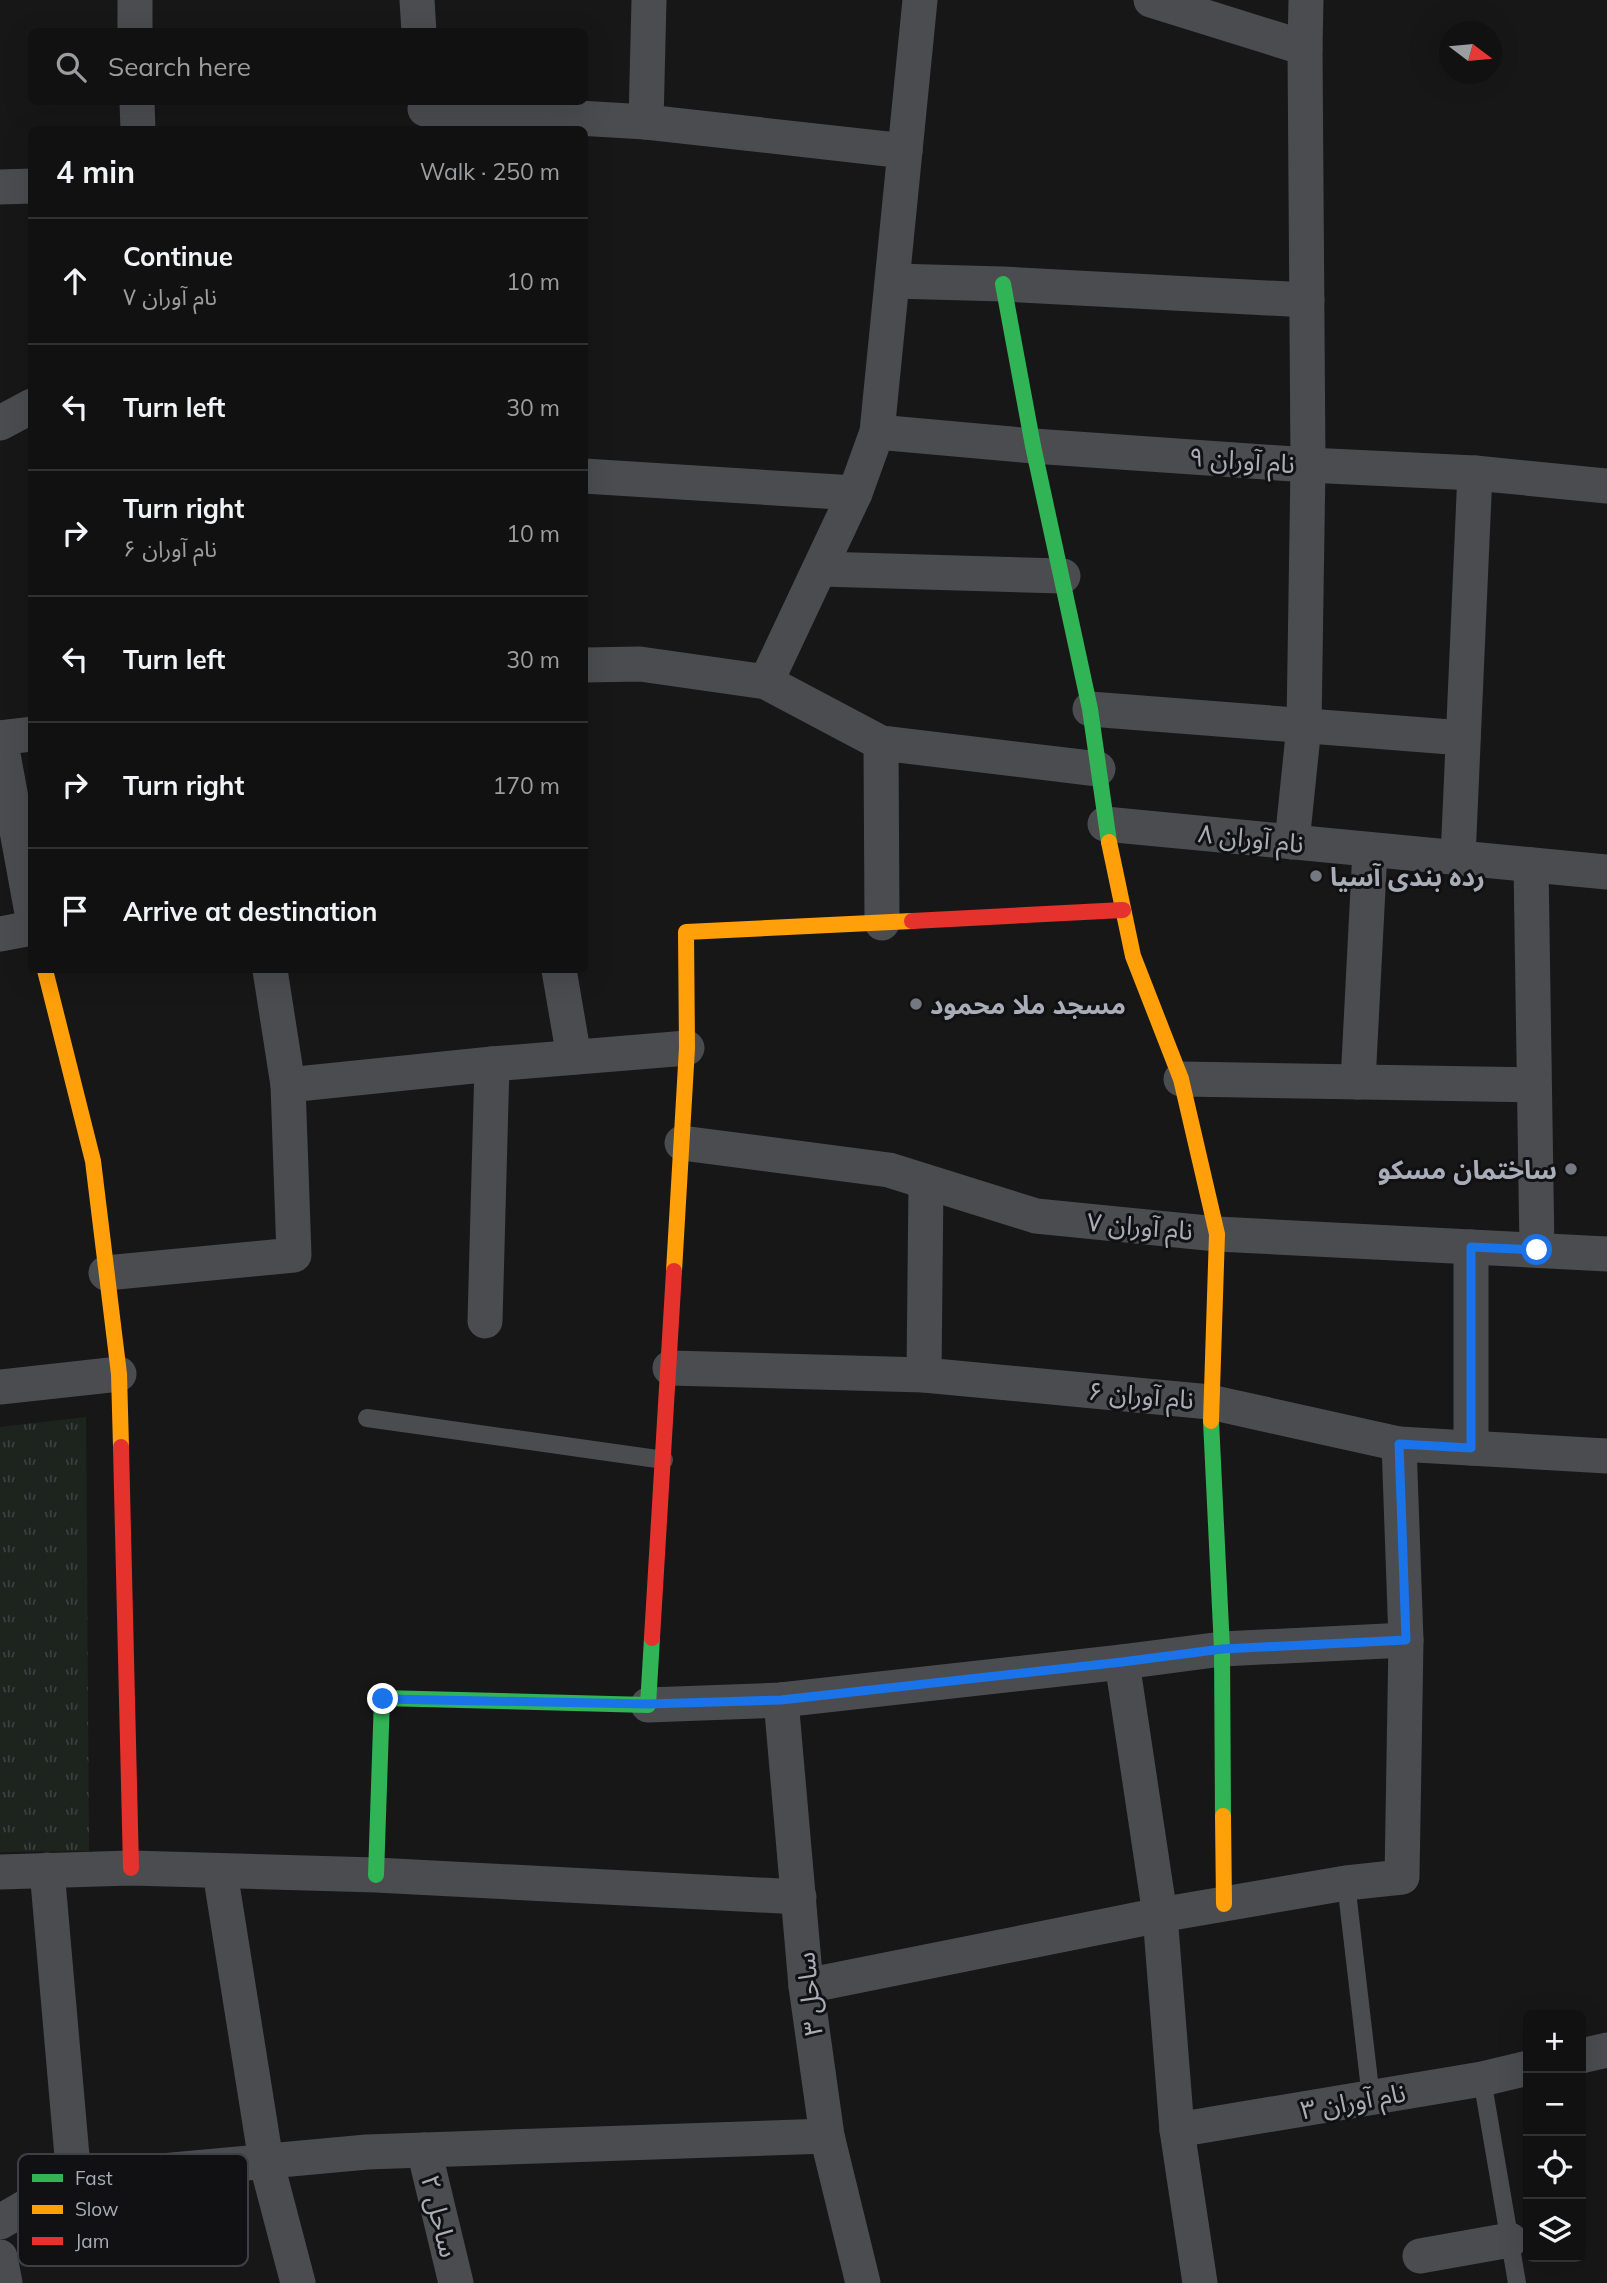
<!DOCTYPE html>
<meta charset="utf-8">
<style>
body{margin:0;font-family:Mulish,"Noto Sans Arabic",sans-serif;background:#1e1f1f;color:#f1f3f6}
.controls{position:absolute;right:21px;bottom:21px;display:grid;overflow:hidden;border-radius:10px;box-shadow:0 7px 28px #0002}
.controls button{width:63px;height:63px;display:grid;place-items:center;padding:0;border:0;border-bottom:2px solid #303131;background:#111;color:#f1f3f6;font:35px sans-serif}
.compass{position:absolute;left:1439px;top:21px;width:63px;height:63px;border-radius:50%;background:#111;box-shadow:0 7px 28px #0002;rotate:106deg}
.stop{position:absolute;width:21px;height:21px;margin:-16px;border:5px solid #1a73e8;border-radius:50%;background:#fff}
.stop.end{background:#1a73e8;border-color:#fff;box-shadow:0 2px 7px #0008}
.list{margin:0;padding:0;list-style:none}
h2{display:flex;justify-content:space-between;align-items:center;height:91px;margin:0;padding:0 28px;font-size:30px}
h2 small{font-size:23px;font-weight:400;color:#9c9d9f}
.list li{display:grid;grid-template-columns:46px 1fr auto;gap:21px;align-items:center;box-sizing:border-box;height:126px;padding:0 28px;border-top:2px solid #303131}
.list b{display:block;font-size:26px;white-space:nowrap}
.list p{margin:0;font-size:23px;white-space:nowrap;color:#9c9d9f}
.list em{font-size:23px;font-style:normal;color:#9c9d9f}
.icon{flex:none;width:38px;height:38px;fill:none;stroke:currentColor;stroke-width:2;stroke-linecap:round;stroke-linejoin:round}
.map{position:relative;flex:none;width:1607px;height:2283px;overflow:hidden}
.search{position:absolute;background:#111;box-shadow:0 7px 28px #0002;left:28px;top:28px;width:560px;height:77px;display:flex;align-items:center;gap:18px;box-sizing:border-box;padding:0 24px;border-radius:10px;color:#9c9d9f;font-size:26px}
.panel{position:absolute;background:#111;box-shadow:0 7px 28px #0002;left:28px;top:126px;width:560px;height:847px;border-radius:10px}
.map>svg:first-child{display:block}
</style>
<div class="map">
<svg width="1607" height="2283" viewBox="0 0 1607 2283">
<defs>
<pattern id="grass-tufts" width="24" height="20" patternUnits="userSpaceOnUse" patternTransform="scale(1.75)"><rect width="24" height="20" fill="#1d241e"/><path d="M3 7l-1-3M5 7V3M7 7l1-3M15 17l-1-3M17 17v-4M19 17l1-3" fill="none" stroke="#3b413d"/></pattern>
</defs>
<rect width="100%" height="100%" fill="#171717"/>
<!-- grass -->
<path fill="url(#grass-tufts)" d="M86 1417 89 1851 0 1852V1427Z"/>
<g fill="none" stroke-linecap="round" stroke-linejoin="round">
<!-- lane -->
<g stroke="#4b4c50" stroke-width="18">
<path d="M367 1418 664 1460"/>
<path d="M1346 1883 1371 2098"/>
<path d="M1482 2079 1517 2283"/>
</g>
<!-- street -->
<g stroke="#4b4c50" stroke-width="35">
<path d="M135 0V32"/>
<path d="M417 0 419 32"/>
<path d="M1151 0 1305 48"/>
<path d="M137 102 138 130"/>
<path d="M425 109 646 122 649 0"/>
<path d="M646 122 905 151"/>
<path d="M0 187 32 186"/>
<path d="M894 281 1003 284 1307 300"/>
<path d="M0 423 32 406"/>
<path d="M877 432 1033 446 1308 465 1475 473 1607 486"/>
<path d="M584 476 855 493"/>
<path d="M821 569 1063 576"/>
<path d="M584 665 640 664 766 682 881 743 1098 769"/>
<path d="M766 682 855 493 877 432 920 0"/>
<path d="M1090 709 1463 738"/>
<path d="M0 738 32 913"/>
<path d="M0 738 32 734"/>
<path d="M881 743 882 923"/>
<path d="M1105 824 1607 872"/>
<path d="M1292 842 1304 726 1308 465 1305 48 1306 0"/>
<path d="M1458 858 1475 473"/>
<path d="M1531 865 1537 1250"/>
<path d="M0 934 32 928"/>
<path d="M270 970 288 1085"/>
<path d="M559 970 574 1057"/>
<path d="M1181 1079 1534 1085"/>
<path d="M1358 1082 1370 850"/>
<path d="M682 1143 889 1170 1036 1216 1217 1234 1607 1254"/>
<path d="M106 1273 294 1255 288 1085 492 1064 687 1048"/>
<path d="M485 1321 492 1064"/>
<path d="M670 1368 924 1375 1210 1402 1399 1444 1607 1456"/>
<path d="M924 1375 926 1182"/>
<path d="M0 1387 119 1374"/>
<path d="M1471 1448V1247"/>
<path d="M1122 1662 1160 1915 1177 2130 1200 2283"/>
<path d="M781 1700 806 1986 827 2136 863 2283"/>
<path d="M648 1705 781 1700 1122 1662 1222 1649 1406 1640"/>
<path d="M47 1870 74 2179"/>
<path d="M0 1872 131 1868 376 1875 799 1897"/>
<path d="M220 1872 266 2161 298 2283"/>
<path d="M806 1986 1160 1915 1346 1883 1402 1877 1406 1640 1399 1444"/>
<path d="M1581 2056 1607 2050"/>
<path d="M1177 2130 1482 2079 1528 2068"/>
<path d="M424 2150 456 2283"/>
<path d="M0 2222 74 2179 367 2152 827 2136"/>
<path d="M1420 2256 1510 2240"/>
<path d="M0 2257 5 2283"/>
</g>
<!-- fast -->
<g stroke="#30b455" stroke-width="16">
<path d="M1003 284 1033 446 1090 709 1109 842"/>
<path d="M1211 1421 1222 1649 1223 1816"/>
<path d="M376 1875 382 1698 648 1705 652 1638"/>
</g>
<!-- slow -->
<g stroke="#ff9f0a" stroke-width="16">
<path d="M1109 842 1133 956 1181 1079 1217 1234 1211 1421"/>
<path d="M45 970 93 1161 119 1374 121 1447"/>
<path d="M674 1271 687 1048 686 932 912 921"/>
<path d="M1223 1816 1224 1904"/>
</g>
<!-- jam -->
<g stroke="#e5322d" stroke-width="16">
<path d="M912 921 1123 910"/>
<path d="M121 1447 131 1868"/>
<path d="M652 1638 674 1271"/>
</g>
</g>
<g fill="none" stroke-linecap="round" stroke-linejoin="round">
<!-- route -->
<path stroke="#1a73e8" stroke-width="9" d="M383 1699 648 1704 781 1700 1122 1662 1222 1649 1406 1640 1399 1444 1471 1448V1247L1537 1250"/>
</g>
<!-- markers -->
<g fill="#757880" stroke="#111113" stroke-width="2.5">
<circle cx="1316" cy="876" r="7"/>
<circle cx="916" cy="1004" r="7"/>
<circle cx="1571" cy="1169" r="7"/>
</g>
<g text-anchor="middle" dominant-baseline="central" stroke-width="6" stroke-linejoin="round" paint-order="stroke">
<!-- street labels -->
<g font-size="26" fill="#a8adb8" stroke="#111113">
<text transform="translate(1242 460) rotate(4)">نام آوران ۹</text>
<text transform="translate(1251 838) rotate(6)">نام آوران ۸</text>
<text transform="translate(1140 1226) rotate(5)">نام آوران ۷</text>
<text transform="translate(1141 1395) rotate(5)">نام آوران ۶</text>
<text transform="translate(809 1994) rotate(-96)">ساحل ۳</text>
<text transform="translate(1353 2101) rotate(-10)">نام آوران ۳</text>
<text transform="translate(440 2216) rotate(76)">ساحل ۲</text>
</g>
<!-- poi labels -->
<g font-size="26" font-weight="bold" fill="#a8adb8" stroke="#111113" text-anchor="start">
<text x="1330" y="876">رده بندی آسیا</text>
<text x="930" y="1004">مسجد ملا محمود</text>
<text x="1557" y="1169" text-anchor="end">ساختمان مسکو</text>
</g>
</g>
<!-- legend -->
<rect x="18" y="2154" width="230" height="112" rx="10" fill="#111113" stroke="#3e4045" stroke-width="2"/>
<rect x="32" y="2174" width="31" height="8" fill="#30b455"/>
<rect x="32" y="2205" width="31" height="9" fill="#ff9f0a"/>
<rect x="32" y="2237" width="31" height="8" fill="#e5322d"/>
<g font-size="19" fill="#a8adb8">
<text x="75" y="2185">Fast</text>
<text x="75" y="2216">Slow</text>
<text x="75" y="2248">Jam</text>
</g>
</svg>
<div class="controls">
<button>+</button>
<button>−</button>
<button><svg class="icon" aria-label="locate" viewBox="0 0 24 24"><circle cx="12" cy="12" r="6"/><path d="M12 2v4M12 18v4M2 12h4M18 12h4"/></svg></button>
<button><svg class="icon" aria-label="layers" viewBox="0 0 24 24"><path d="M12 4l9 5-9 5-9-5zM3 14l9 5 9-5"/></svg></button>
</div>
<svg class="compass" viewBox="-18 -18 36 36"><path d="M0-13l5 13h-10z" fill="#e53935"/><path d="M0 13l5-13h-10z" fill="#9c9d9f"/></svg>
<div class="stop" style="left:1537px;top:1250px"></div>
<div class="stop end" style="left:383px;top:1699px"></div>
<div class="search"><svg class="icon" aria-label="search" viewBox="0 0 24 24"><circle cx="10" cy="10" r="6"/><path d="M15 15l6 6"/></svg>Search here</div>
<section class="panel">
<h2>4 min<small>Walk · 250 m</small></h2>
<ul class="list">
<li><svg class="icon" aria-label="ahead" viewBox="0 0 24 24"><path d="M12 20V5M6 11l6-6 6 6"/></svg><div><b>Continue</b><p>نام آوران ۷</p></div><em>10 m</em></li>
<li><svg class="icon" aria-label="left" viewBox="0 0 24 24"><path d="M17 20v-9H6M10 6l-5 5 5 5"/></svg><div><b>Turn left</b></div><em>30 m</em></li>
<li><svg class="icon" aria-label="right" viewBox="0 0 24 24"><path d="M7 20v-9h11M14 6l5 5-5 5"/></svg><div><b>Turn right</b><p>نام آوران ۶</p></div><em>10 m</em></li>
<li><svg class="icon" aria-label="left" viewBox="0 0 24 24"><path d="M17 20v-9H6M10 6l-5 5 5 5"/></svg><div><b>Turn left</b></div><em>30 m</em></li>
<li><svg class="icon" aria-label="right" viewBox="0 0 24 24"><path d="M7 20v-9h11M14 6l5 5-5 5"/></svg><div><b>Turn right</b></div><em>170 m</em></li>
<li><svg class="icon" aria-label="arrive" viewBox="0 0 24 24"><path d="M6 21V4h12l-3 4 3 4H6"/></svg><div><b>Arrive at destination</b></div></li>
</ul>
</section>
</div>
